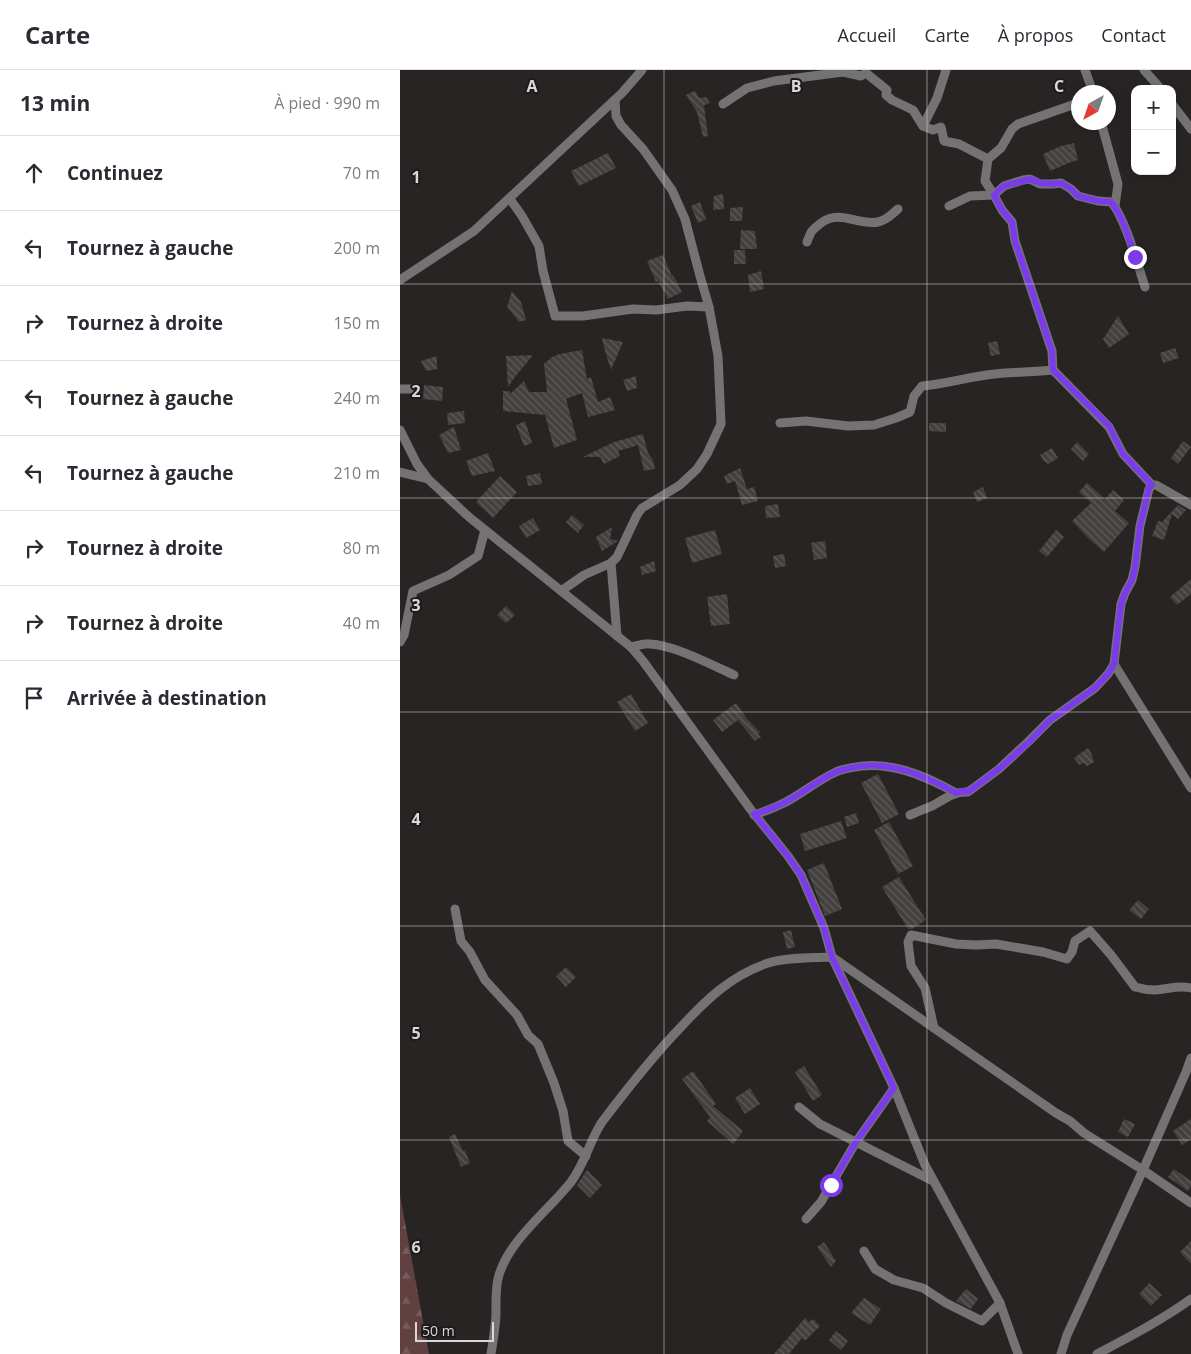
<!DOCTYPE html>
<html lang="fr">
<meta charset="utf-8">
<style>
body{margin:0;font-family:"Open Sans",sans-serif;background:#f2f2f3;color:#2b2b33}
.controls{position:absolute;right:15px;top:15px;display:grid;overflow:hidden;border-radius:10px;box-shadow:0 2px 8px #0003}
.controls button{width:45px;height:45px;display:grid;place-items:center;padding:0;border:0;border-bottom:1px solid #e1e1e2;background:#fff;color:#2b2b33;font:25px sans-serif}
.compass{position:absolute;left:671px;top:15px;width:45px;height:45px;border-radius:50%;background:#fff;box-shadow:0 2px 8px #0003;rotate:220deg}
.scale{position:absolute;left:15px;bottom:12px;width:79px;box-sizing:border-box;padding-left:5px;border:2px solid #dad7d7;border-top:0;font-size:14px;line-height:18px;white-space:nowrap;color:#dad7d7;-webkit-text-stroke:4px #1e1a1b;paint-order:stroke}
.stop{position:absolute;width:15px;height:15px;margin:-11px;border:4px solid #7c3aed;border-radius:50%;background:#fff}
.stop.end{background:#7c3aed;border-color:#fff;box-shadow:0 1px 5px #0008}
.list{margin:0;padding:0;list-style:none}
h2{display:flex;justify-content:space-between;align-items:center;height:65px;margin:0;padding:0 20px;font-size:21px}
h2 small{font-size:16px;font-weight:400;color:#7c7c81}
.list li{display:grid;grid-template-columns:32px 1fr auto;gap:15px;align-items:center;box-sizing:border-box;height:75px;padding:0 20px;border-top:1px solid #e1e1e2}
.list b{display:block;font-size:19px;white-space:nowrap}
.list em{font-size:16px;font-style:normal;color:#7c7c81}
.icon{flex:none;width:28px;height:28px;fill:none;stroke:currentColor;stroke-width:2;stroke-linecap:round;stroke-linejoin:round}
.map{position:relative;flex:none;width:791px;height:1284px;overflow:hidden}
header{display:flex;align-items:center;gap:30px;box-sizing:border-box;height:70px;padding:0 25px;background:#fff;border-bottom:1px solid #e1e1e2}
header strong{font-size:24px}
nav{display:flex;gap:28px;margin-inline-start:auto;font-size:18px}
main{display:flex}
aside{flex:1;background:#fff}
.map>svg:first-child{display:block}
</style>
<header>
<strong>Carte</strong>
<nav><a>Accueil</a><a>Carte</a><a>À propos</a><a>Contact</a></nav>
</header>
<main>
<aside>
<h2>13 min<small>À pied · 990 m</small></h2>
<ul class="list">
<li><svg class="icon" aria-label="ahead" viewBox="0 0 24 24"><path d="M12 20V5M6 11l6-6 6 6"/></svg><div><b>Continuez</b></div><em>70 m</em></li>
<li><svg class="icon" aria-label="left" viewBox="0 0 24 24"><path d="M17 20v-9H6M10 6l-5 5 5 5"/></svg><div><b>Tournez à gauche</b></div><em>200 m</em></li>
<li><svg class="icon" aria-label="right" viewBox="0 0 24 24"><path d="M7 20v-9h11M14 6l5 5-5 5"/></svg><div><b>Tournez à droite</b></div><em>150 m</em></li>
<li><svg class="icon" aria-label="left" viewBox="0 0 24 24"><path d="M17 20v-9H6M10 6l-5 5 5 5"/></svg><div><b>Tournez à gauche</b></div><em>240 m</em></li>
<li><svg class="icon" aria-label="left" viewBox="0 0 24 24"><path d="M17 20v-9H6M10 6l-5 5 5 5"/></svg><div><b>Tournez à gauche</b></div><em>210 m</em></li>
<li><svg class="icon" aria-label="right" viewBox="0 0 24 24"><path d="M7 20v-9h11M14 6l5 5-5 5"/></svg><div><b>Tournez à droite</b></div><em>80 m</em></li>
<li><svg class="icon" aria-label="right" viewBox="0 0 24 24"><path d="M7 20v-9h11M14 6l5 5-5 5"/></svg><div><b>Tournez à droite</b></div><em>40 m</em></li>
<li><svg class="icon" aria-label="arrive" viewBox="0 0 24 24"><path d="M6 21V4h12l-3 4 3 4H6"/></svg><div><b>Arrivée à destination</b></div></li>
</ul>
</aside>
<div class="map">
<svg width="791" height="1284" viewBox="0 0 791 1284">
<defs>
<pattern id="forest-firs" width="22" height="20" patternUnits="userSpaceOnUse" patternTransform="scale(1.25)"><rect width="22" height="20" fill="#604041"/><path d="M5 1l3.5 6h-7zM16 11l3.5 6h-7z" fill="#765b5c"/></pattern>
<pattern id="building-back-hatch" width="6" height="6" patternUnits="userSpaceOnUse" patternTransform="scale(1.25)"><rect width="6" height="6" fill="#444040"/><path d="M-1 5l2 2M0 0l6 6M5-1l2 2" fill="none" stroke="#5e5b5b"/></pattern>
</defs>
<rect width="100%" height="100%" fill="#282424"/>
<!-- forest -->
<path fill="url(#forest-firs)" d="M0 1125 29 1284H0Z"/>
<!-- building -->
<g fill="url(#building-back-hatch)">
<path d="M295 21 299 28 306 27 310 33 304 35 308 66 303 67 297 42 286 25Z"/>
<path d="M674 73 678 90 671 92 650 101 643 84 661 76Z"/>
<path d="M208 83 216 98 179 116 171 101Z"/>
<path d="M323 124 324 139 313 140 314 126Z"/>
<path d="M300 132 306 149 298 153 291 136Z"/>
<path d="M343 137 342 151H330V138Z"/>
<path d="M341 160 355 161 357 179H340Z"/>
<path d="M334 180H345L346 194H334Z"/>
<path d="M263 185 272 206 273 205 282 222 268 229 258 211 256 212 247 191Z"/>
<path d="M361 201 364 219 350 222 348 205Z"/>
<path d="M112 221 121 232 126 250 119 252 107 237Z"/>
<path d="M718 246 729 264 709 278 703 269Z"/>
<path d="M202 268 223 272 211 300 205 281Z"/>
<path d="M597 271 600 284 591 286 588 273Z"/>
<path d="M775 278 779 288 763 293 760 283Z"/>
<path d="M182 280 187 309 191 307 198 332 210 327 215 340 188 347 182 323 166 329 177 370 154 378 145 345 103 341V321H109L111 323 124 311 129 322H147L144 294 152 287 160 284Z"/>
<path d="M133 285 115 307 108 317 106 286Z"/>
<path d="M37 286V299L26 301 21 291Z"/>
<path d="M236 306 237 318 227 321 223 310Z"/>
<path d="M24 315 43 317 42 331 23 329Z"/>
<path d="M64 341 65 353 48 355 47 343Z"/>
<path d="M125 351 132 373 124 376 116 355Z"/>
<path d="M529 353H546V362L529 361Z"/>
<path d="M54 357 61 380 48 383 39 365Z"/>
<path d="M243 364 248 383 253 390 255 399 244 401 238 375 218 381 220 386 204 394 200 387H183L214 372Z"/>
<path d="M783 371 791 377 778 394 771 388Z"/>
<path d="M677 372 689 384 683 391 671 379Z"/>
<path d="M652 378 658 388 648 394 643 390 640 385Z"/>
<path d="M88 383 95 401 72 406 66 391Z"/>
<path d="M340 398 347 419 354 417 358 431 342 435 335 411 327 414 324 406Z"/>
<path d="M140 403 142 414 128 416 126 406Z"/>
<path d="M100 406 117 422 93 448 76 432Z"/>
<path d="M687 413 705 429 713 420 724 430 715 441 729 453 704 482 687 467 672 451 691 433 679 422Z"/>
<path d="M583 417 587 428 577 432 573 422Z"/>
<path d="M378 434 380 447 366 448 365 436Z"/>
<path d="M778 435 786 440 778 449 772 444 764 470 752 466 758 451 762 452Z"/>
<path d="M172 445 184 455 178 463 166 452Z"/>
<path d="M133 448 140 460 126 468 119 456Z"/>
<path d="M212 457 210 469 218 471 202 481 196 467Z"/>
<path d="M315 460 322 484 292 493 285 468Z"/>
<path d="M656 460 664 467 647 487 639 481Z"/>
<path d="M425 471 427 488 414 490 411 473Z"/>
<path d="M384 484 386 496 375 498 373 486Z"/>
<path d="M254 491 256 501 242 505 240 497Z"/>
<path d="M791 509V524L777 535 770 527Z"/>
<path d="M327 524 330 554 311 556 307 527Z"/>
<path d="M106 536 115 545 106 553 97 545Z"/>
<path d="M231 624 248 653 235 661 217 632Z"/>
<path d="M336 633 347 649 360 662 358 664 361 667 355 671 338 650 322 662 313 650Z"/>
<path d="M688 678 692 685 694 692 687 696 684 693 679 695 674 688Z"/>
<path d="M478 704 499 744 482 753 461 713Z"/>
<path d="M456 743 459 753 447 757 444 747Z"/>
<path d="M441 751 447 768 405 781 400 764Z"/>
<path d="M489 752 513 796 498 804 474 760Z"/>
<path d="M424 793 442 839 425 846 407 800Z"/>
<path d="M499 807 526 850 512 859H508L482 817Z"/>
<path d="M738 830 749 839 741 849 729 840Z"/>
<path d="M391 860 395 877 387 879 383 862Z"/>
<path d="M166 897 176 907 166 917 156 906Z"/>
<path d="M404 996 422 1025 413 1031 395 1002Z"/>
<path d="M293 1001 316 1034 313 1036 342 1060V1063L333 1074 307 1051 310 1047 282 1009Z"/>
<path d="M350 1018 360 1034 345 1044 335 1028Z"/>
<path d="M724 1049 735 1054 728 1067 718 1062Z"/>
<path d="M791 1049V1069L782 1075 773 1061Z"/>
<path d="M55 1064 63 1081 65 1080 70 1093 61 1097 49 1067Z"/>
<path d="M774 1099 791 1111V1116L788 1121 768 1107Z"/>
<path d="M187 1100 202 1115 190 1128 177 1115Z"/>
<path d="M791 1171V1194L780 1182Z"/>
<path d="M424 1172 436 1191 431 1197 417 1177Z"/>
<path d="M749 1213 762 1225 751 1236 739 1224Z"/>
<path d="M566 1219 578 1229 571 1239 556 1231Z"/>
<path d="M464 1228 481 1239 470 1255 451 1243Z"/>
<path d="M405 1248 409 1252 413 1249 420 1256 405 1271 402 1268 389 1284H374Z"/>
<path d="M436 1261 448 1271 441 1280 429 1270Z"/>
</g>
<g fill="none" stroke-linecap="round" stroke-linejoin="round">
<!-- street -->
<g stroke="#747272" stroke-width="9">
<path d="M546 0 537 28 523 56 533 60 541 57 544 71 559 74 588 89"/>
<path d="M685 0 693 22"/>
<path d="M744 0 761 19"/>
<path d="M678 33 618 54 612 59 601 78 588 89 585 111 594 125 604 116 623 110 630 109 640 114H653L661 113 671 119 678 126 698 131 711 132C725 147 738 196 745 217"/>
<path d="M323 34 347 18 374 11 443 2 461 6 466 3 487 20 486 25 492 30 513 40 523 56"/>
<path d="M772 34 791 59"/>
<path d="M701 52 718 114 715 136"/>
<path d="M110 129 122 146 139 176 143 201 155 246H183L233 239 256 240 287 236 309 237"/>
<path d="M549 136 570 126 594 125 602 140 612 152 615 171 652 281 653 300 709 357 723 384 752 415"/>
<path d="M407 172C411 161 411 161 421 153 440 139 458 156 478 152 487 150 492 144 498 139"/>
<path d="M0 210 74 161 222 23 242 0"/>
<path d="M0 319H13"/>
<path d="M380 353 406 351 448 356 474 355 496 348 510 342 514 326 522 316C547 314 571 306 595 304 614 302 634 302 653 300"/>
<path d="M0 360 17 394 28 409 69 447 231 577 243 591 351 740 388 786 401 805 424 858 432 887 494 1018 525 1095 600 1233 618 1284"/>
<path d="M0 402 28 409"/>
<path d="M211 493 217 566"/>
<path d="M161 521 184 505 211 493 217 487 237 445 242 438 280 415 297 399 307 384 321 354 318 286 309 237 300 206 285 149 272 120 243 79 221 55 216 46 215 30"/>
<path d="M0 572 4 565 13 521 49 505 78 486 85 460"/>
<path d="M231 577C237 576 244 573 250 574 274 575 312 595 334 605"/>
<path d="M714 594 791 718"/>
<path d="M354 745C366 741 376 737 386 732 403 723 418 710 436 702 440 700 446 699 450 698 487 689 524 705 556 723"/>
<path d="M510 745C517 742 524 739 532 736 543 730 554 721 568 722L599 699 629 671 650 650 695 618 708 604 714 594 721 534 725 523 732 510 735 497 740 456 749 419 752 415H756L791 435"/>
<path d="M55 839 61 871 70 882 85 910 117 945 128 965 138 974 154 1013 163 1041 168 1071 186 1086"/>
<path d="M534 958 525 918 511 896 508 872 511 865 556 874 576 875 596 874 643 882 667 889 672 882 675 871 690 861 711 885 735 917C742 919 748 920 755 920 768 919 779 915 791 918"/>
<path d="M399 1037 420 1054 533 1111"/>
<path d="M406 1149 421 1132 456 1072 494 1018"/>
<path d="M464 1181 475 1199 494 1210 523 1218 546 1233 582 1251 600 1233"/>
<path d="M91 1284C93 1272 95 1259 96 1246 96 1233 95 1217 99 1205 110 1169 148 1141 171 1112 185 1093 190 1070 202 1052 227 1019 252 987 280 958 306 930 330 906 368 893 387 887 412 888 432 887L656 1043 670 1051 684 1063 743 1100 791 1133"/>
<path d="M661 1284 667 1265 743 1100 786 1002 791 988"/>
<path d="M697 1284C729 1267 762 1250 791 1229"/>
</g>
</g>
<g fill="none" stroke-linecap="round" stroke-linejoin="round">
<!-- route -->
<path stroke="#7c3aed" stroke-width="6" d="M431 1115 456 1072 494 1018 432 887 424 858 401 805 388 786 354 744C366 741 376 737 386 732 403 723 418 710 436 702 440 700 446 699 450 698 487 689 524 705 556 723L563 721 568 722 599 699 630 671 650 650 695 618 708 604 714 594 721 534 725 523 732 510 735 497 740 456 749 418 752 415 723 384 709 356 653 300 652 281 615 171 612 152 602 140 594 125 604 116 630 109C640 114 649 115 661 113L671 119 678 126 698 131 711 132C723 146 729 169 735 187"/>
</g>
<!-- grid -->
<path fill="none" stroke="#dad7d7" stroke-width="1" stroke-opacity="0.55" d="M264 0V1284M527 0V1284M0 214H791M0 428H791M0 642H791M0 856H791M0 1070H791"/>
<g font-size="16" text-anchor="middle" font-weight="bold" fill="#dad7d7" stroke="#1e1a1b" stroke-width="4" stroke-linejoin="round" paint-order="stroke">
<text x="132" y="22">A</text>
<text x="396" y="22">B</text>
<text x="659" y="22">C</text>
<text x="16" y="113">1</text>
<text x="16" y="327">2</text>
<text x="16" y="541">3</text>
<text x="16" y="755">4</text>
<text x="16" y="969">5</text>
<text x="16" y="1183">6</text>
</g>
</svg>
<div class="controls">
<button>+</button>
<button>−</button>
</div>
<svg class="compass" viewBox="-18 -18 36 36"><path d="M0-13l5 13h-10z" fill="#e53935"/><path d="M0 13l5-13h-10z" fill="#7c7c81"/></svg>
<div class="scale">50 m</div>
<div class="stop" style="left:431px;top:1115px"></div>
<div class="stop end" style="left:735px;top:187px"></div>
</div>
</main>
